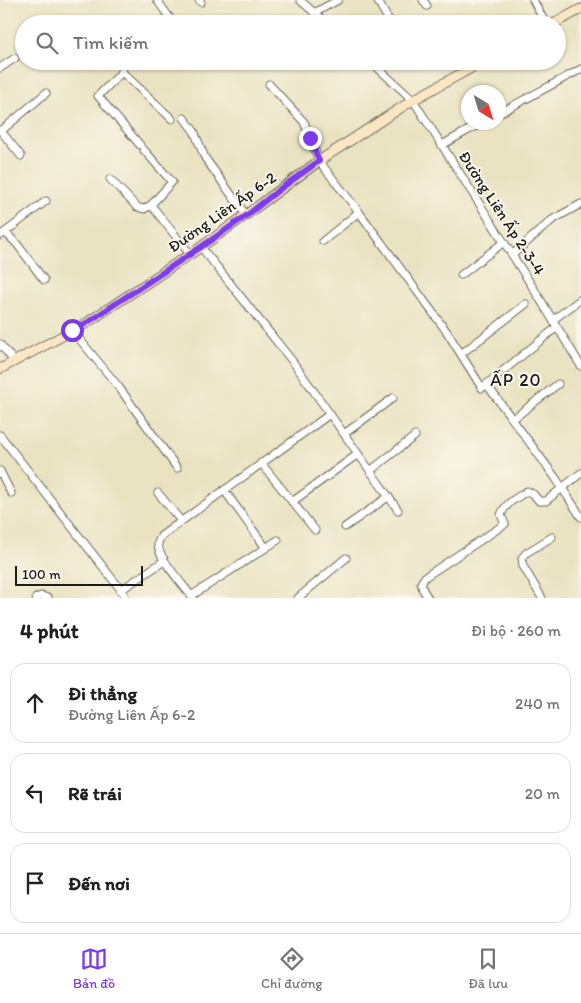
<!DOCTYPE html>
<html lang="vi">
<meta charset="utf-8">
<style>
body{margin:0;font-family:Itim,sans-serif;background:#f6f6f6;color:#202124}
.compass{position:absolute;left:461px;top:85px;width:45px;height:45px;border-radius:50%;background:#fff;box-shadow:0 1px 4px #0004;rotate:142deg}
.scale{position:absolute;left:15px;bottom:12px;width:128px;box-sizing:border-box;padding-left:5px;border:2px solid #1c1c1c;border-top:0;font-size:14px;line-height:18px;white-space:nowrap;color:#1c1c1c;-webkit-text-stroke:4px #fbf7ec;paint-order:stroke}
.stop{position:absolute;width:15px;height:15px;margin:-11px;border:4px solid #7c3aed;border-radius:50%;background:#fff}
.stop.end{background:#7c3aed;border-color:#fff;box-shadow:0 1px 5px #0008}
.list{margin:0;padding:0;list-style:none}
h2{display:flex;justify-content:space-between;align-items:center;height:65px;margin:0;padding:0 20px;font-size:21px}
h2 small{font-size:16px;font-weight:400;color:#757577}
.list li{display:grid;grid-template-columns:32px 1fr auto;gap:15px;align-items:center;box-sizing:border-box;height:80px;margin:0 10px 10px;padding:0 10px;border:1px solid #e0e0e0;border-radius:15px}
.list b{display:block;font-size:19px;white-space:nowrap}
.list p{margin:0;font-size:16px;white-space:nowrap;color:#757577}
.list em{font-size:16px;font-style:normal;color:#757577}
.icon{flex:none;width:28px;height:28px;fill:none;stroke:currentColor;stroke-width:2;stroke-linecap:round;stroke-linejoin:round}
.map{position:relative;flex:none;width:581px;height:598px;overflow:hidden}
.search{position:absolute;background:#fff;box-shadow:0 1px 4px #0004;left:15px;right:15px;top:15px;height:55px;display:flex;align-items:center;gap:12px;box-sizing:border-box;padding:0 18px;border-radius:28px;color:#757577;font-size:19px}
.sheet{height:335px;background:#fff}
nav{display:flex;justify-content:space-around;align-items:center;box-sizing:border-box;height:70px;border-top:1px solid #e0e0e0;background:#fff;font-size:14px;color:#757577}
nav a{display:grid;justify-items:center;gap:2px}
nav .on{color:#7c3aed}
.map>svg:first-child{display:block}
</style>
<div class="map">
<svg width="581" height="598" viewBox="0 0 581 598">
<rect width="100%" height="100%" fill="#fbf7ec"/>
<filter id="ink" filterUnits="userSpaceOnUse"><feTurbulence type="fractalNoise" baseFrequency=".02" numOctaves="2"/><feDisplacementMap in="SourceGraphic" scale="10" xChannelSelector="R" yChannelSelector="G"/><feConvolveMatrix kernelMatrix="1 2 1 2 8 2 1 2 1" color-interpolation-filters="sRGB"/></filter>
<filter id="wash" filterUnits="userSpaceOnUse"><feTurbulence type="fractalNoise" baseFrequency=".0096" numOctaves="4" result="noise"/><feDisplacementMap in="SourceGraphic" scale="20" xChannelSelector="R" yChannelSelector="G"/><feGaussianBlur stdDeviation="1.12" result="paint"/><feColorMatrix in="noise" values="0 0 0 0 0 0 0 0 0 0 0 0 0 0 0 0 0 1.4 0 .05"/><feComposite in="paint" operator="in"/></filter>
<g filter="url(#wash)">
<rect width="100%" height="100%" fill="#eae3c2"/>
</g>
<g filter="url(#ink)">
<g fill="none" stroke-linecap="round" stroke-linejoin="round">
<!-- street casing -->
<g stroke="#646256" stroke-width="9">
<g id="street">
<path d="M157 0 174 24"/>
<path d="M199 0 201 2"/>
<path d="M300 0 327 24"/>
<path d="M377 0 391 24"/>
<path d="M423 0 427 6"/>
<path d="M533 0 546 24"/>
<path d="M314 13 338 0"/>
<path d="M128 61 123 66 122 72 98 96 140 145"/>
<path d="M370 61 413 100 532 286 581 366"/>
<path d="M0 68 15 58"/>
<path d="M122 72 172 119"/>
<path d="M269 84 304 122 319 161 359 212 447 332 482 388 557 327"/>
<path d="M498 114 581 69"/>
<path d="M184 118 194 131 205 158 246 215"/>
<path d="M0 130 1 131 46 93"/>
<path d="M1 131 21 156"/>
<path d="M442 145 483 122"/>
<path d="M110 179 137 207 144 209 151 205 172 182 144 150"/>
<path d="M151 205 190 254"/>
<path d="M5 232 17 244 44 280"/>
<path d="M0 236 46 201"/>
<path d="M323 241 359 212"/>
<path d="M201 247 293 362 398 510"/>
<path d="M512 255 552 220 581 204"/>
<path d="M461 275 504 242"/>
<path d="M553 320 581 299"/>
<path d="M72 330 118 386 177 468"/>
<path d="M0 344 14 361"/>
<path d="M461 354 526 304"/>
<path d="M487 385 555 477 581 517"/>
<path d="M513 419 558 384"/>
<path d="M344 434 393 398"/>
<path d="M0 435 121 590 126 598"/>
<path d="M261 463 315 530"/>
<path d="M0 471 11 493"/>
<path d="M370 471 415 436"/>
<path d="M224 490 266 548"/>
<path d="M158 493 181 521"/>
<path d="M292 502 358 454"/>
<path d="M345 527 388 497"/>
<path d="M121 590 164 561"/>
<path d="M191 596 278 540"/>
<path d="M36 598 41 596 48 598"/>
<path d="M193 598C185 587 156 556 158 543 158 542 161 537 161 536L330 414"/>
<path d="M298 598 346 558"/>
<path d="M428 598 423 590 421 583 425 577 505 524 501 515C505 503 517 498 527 491L533 494 539 501H546L581 473"/>
<path d="M542 598 523 566 522 558 526 553 552 537"/>
</g>
</g>
<!-- secondary casing -->
<g stroke="#646256" stroke-width="11">
<g id="secondary">
<path d="M553 24 581 9"/>
<path d="M0 369 85 324 201 247 246 215 281 189 319 161 368 129 413 100 484 61"/>
</g>
</g>
<!-- street -->
<use href="#street" stroke="#fff" stroke-width="7"/>
<!-- secondary -->
<use href="#secondary" stroke="#fbe6c4" stroke-width="9"/>
</g>
</g>
<g fill="none" stroke-linecap="round" stroke-linejoin="round" filter="url(#ink)">
<!-- route -->
<path stroke="#7c3aed" stroke-width="6" d="M72 330 85 324 201 247 246 216 280 189 319 161 310 138"/>
</g>
<g text-anchor="middle" dominant-baseline="central" stroke-width="4" stroke-linejoin="round" paint-order="stroke">
<!-- street labels -->
<g font-size="16" fill="#1c1c1c" stroke="#fbf7ec">
<text transform="translate(222 212) rotate(-35)">Đường Liên Ấp 6-2</text>
<text transform="translate(502 213) rotate(57)">Đường Liên Ấp 2-3-4</text>
</g>
<!-- neighbourhood labels -->
<g font-size="18" letter-spacing="1" fill="#1c1c1c" stroke="#fbf7ec">
<text x="516" y="380">ẤP 20</text>
</g>
</g>
</svg>
<svg class="compass" viewBox="-18 -18 36 36"><path d="M0-13l5 13h-10z" fill="#e53935"/><path d="M0 13l5-13h-10z" fill="#757577"/></svg>
<div class="scale">100 m</div>
<div class="stop" style="left:72px;top:330px"></div>
<div class="stop end" style="left:310px;top:138px"></div>
<div class="search"><svg class="icon" aria-label="search" viewBox="0 0 24 24"><circle cx="10" cy="10" r="6"/><path d="M15 15l6 6"/></svg>Tìm kiếm</div>
</div>
<section class="sheet">
<h2>4 phút<small>Đi bộ · 260 m</small></h2>
<ul class="list">
<li><svg class="icon" aria-label="ahead" viewBox="0 0 24 24"><path d="M12 20V5M6 11l6-6 6 6"/></svg><div><b>Đi thẳng</b><p>Đường Liên Ấp 6-2</p></div><em>240 m</em></li>
<li><svg class="icon" aria-label="left" viewBox="0 0 24 24"><path d="M17 20v-9H6M10 6l-5 5 5 5"/></svg><div><b>Rẽ trái</b></div><em>20 m</em></li>
<li><svg class="icon" aria-label="arrive" viewBox="0 0 24 24"><path d="M6 21V4h12l-3 4 3 4H6"/></svg><div><b>Đến nơi</b></div></li>
</ul>
</section>
<nav>
<a class="on"><svg class="icon" aria-label="map" viewBox="0 0 24 24"><path d="M3 6l6-2 6 2 6-2v14l-6 2-6-2-6 2zM9 4v14M15 6v14"/></svg>Bản đồ</a>
<a><svg class="icon" aria-label="directions" viewBox="0 0 24 24"><path d="M12 3l9 9-9 9-9-9zM9 14v-3h6M13 9l2 2-2 2"/></svg>Chỉ đường</a>
<a><svg class="icon" aria-label="saved" viewBox="0 0 24 24"><path d="M7 4h10v16l-5-4-5 4z"/></svg>Đã lưu</a>
</nav>
